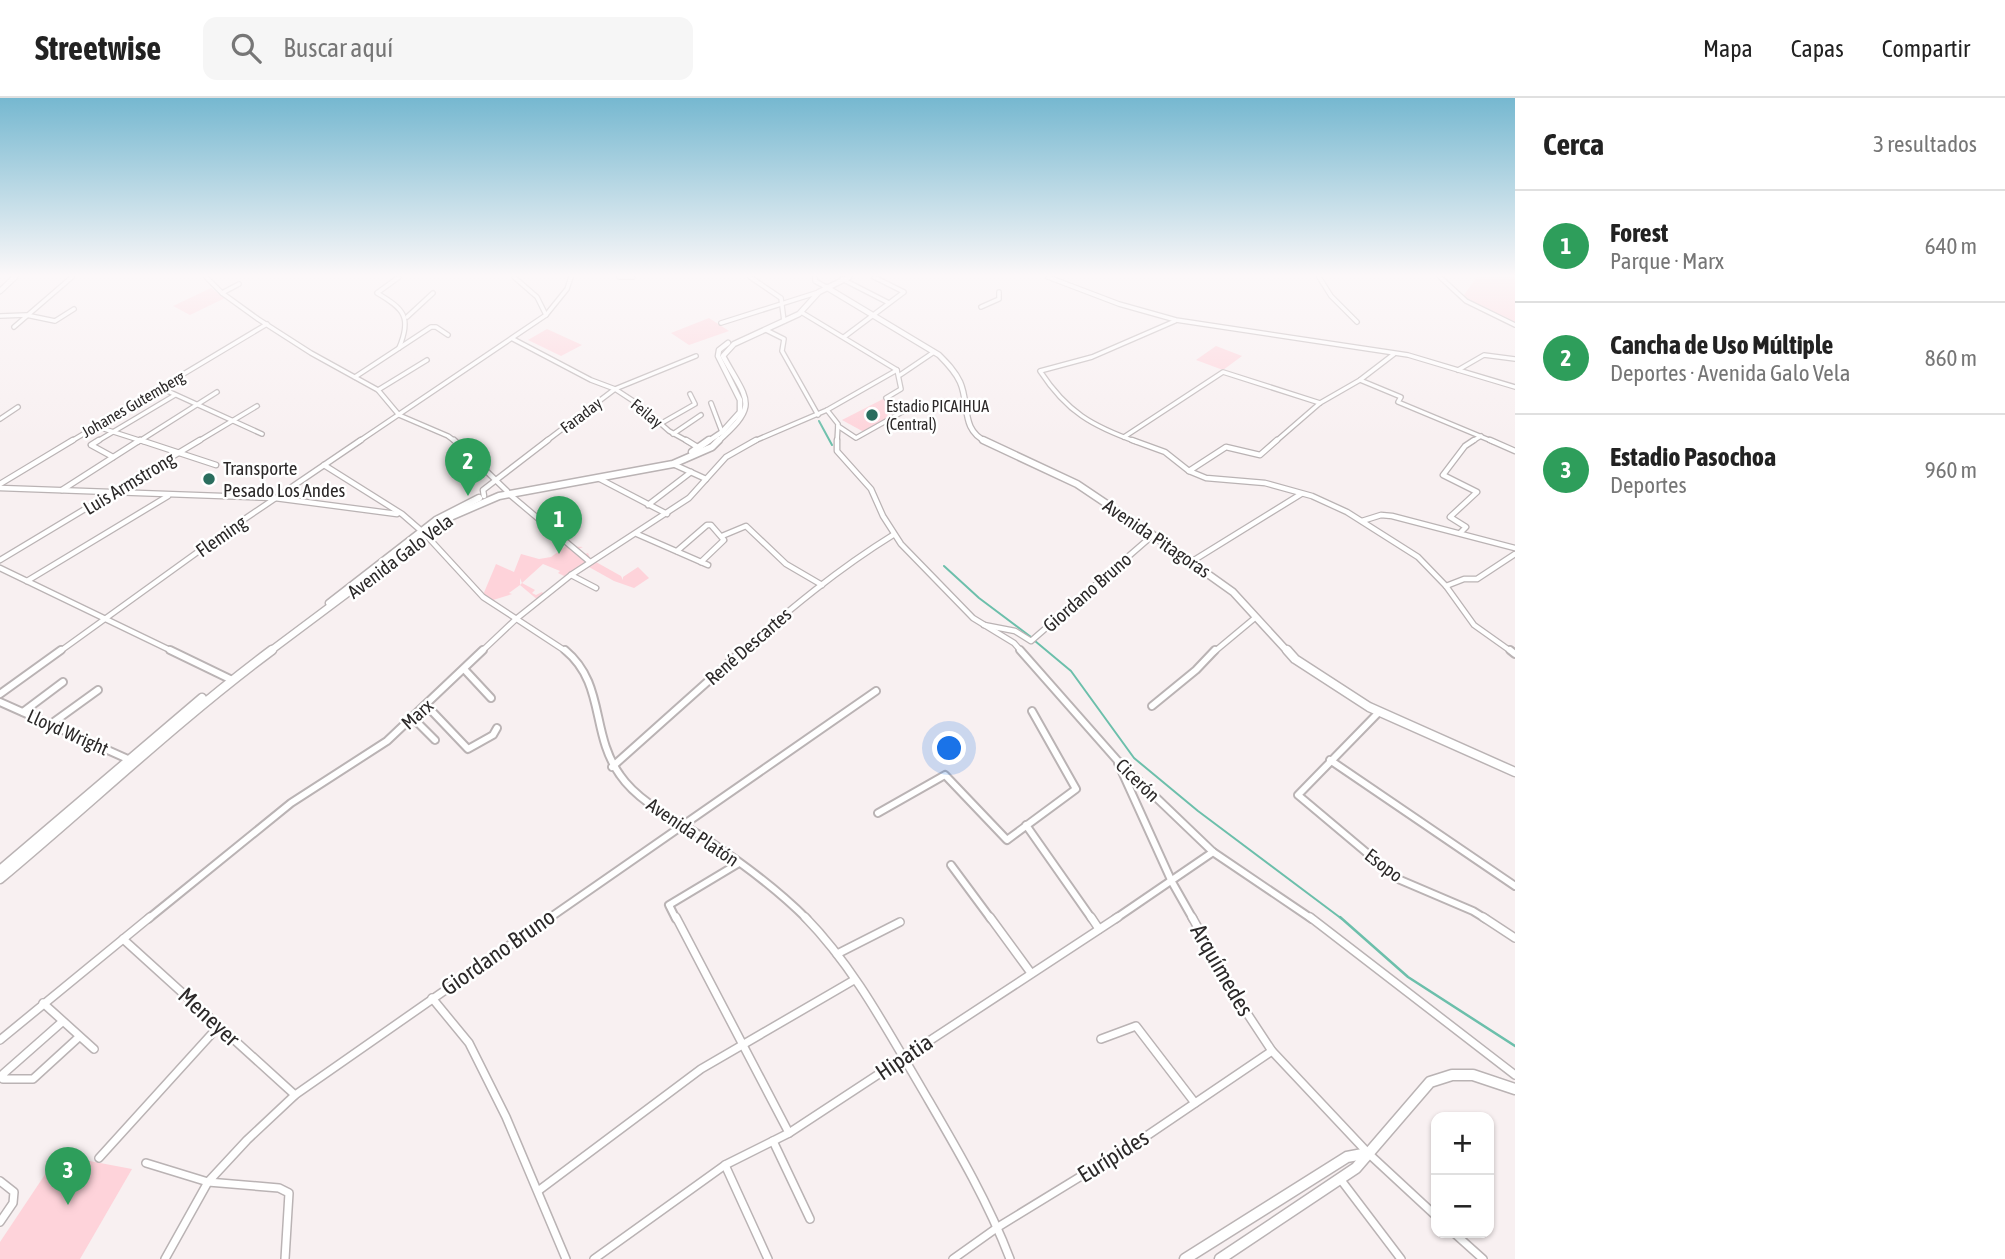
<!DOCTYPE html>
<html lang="es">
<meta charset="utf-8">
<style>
body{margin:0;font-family:"Asap Condensed",sans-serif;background:#f6f6f6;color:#222}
.controls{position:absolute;right:21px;bottom:21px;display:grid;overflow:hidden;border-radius:14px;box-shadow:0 2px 5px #0004}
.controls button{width:63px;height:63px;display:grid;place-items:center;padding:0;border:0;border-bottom:2px solid #e0e0e0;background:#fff;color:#222;font:35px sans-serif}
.you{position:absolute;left:950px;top:651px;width:24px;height:24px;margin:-18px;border:5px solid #fff;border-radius:50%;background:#1a73e8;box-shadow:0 0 0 10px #1a73e833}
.badge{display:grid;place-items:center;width:46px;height:46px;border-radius:50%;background:#d93025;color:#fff;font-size:23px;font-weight:700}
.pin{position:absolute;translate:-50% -58px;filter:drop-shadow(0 2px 4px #0008)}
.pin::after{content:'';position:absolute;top:37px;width:24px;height:21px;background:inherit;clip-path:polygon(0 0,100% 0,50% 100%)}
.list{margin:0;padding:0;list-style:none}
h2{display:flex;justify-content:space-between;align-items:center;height:91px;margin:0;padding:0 28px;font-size:30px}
h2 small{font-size:23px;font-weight:400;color:#767676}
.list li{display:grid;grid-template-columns:46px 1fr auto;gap:21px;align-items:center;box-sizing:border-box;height:112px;padding:0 28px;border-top:2px solid #e0e0e0}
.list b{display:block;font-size:26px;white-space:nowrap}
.list p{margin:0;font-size:23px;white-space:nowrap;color:#767676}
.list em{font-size:23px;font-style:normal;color:#767676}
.icon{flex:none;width:38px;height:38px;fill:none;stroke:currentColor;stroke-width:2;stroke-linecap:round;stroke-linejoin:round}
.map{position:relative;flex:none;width:1515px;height:1161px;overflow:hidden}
header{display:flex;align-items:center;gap:42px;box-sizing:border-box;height:98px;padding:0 35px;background:#fff;border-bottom:2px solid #e0e0e0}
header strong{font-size:33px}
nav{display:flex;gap:38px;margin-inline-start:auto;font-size:24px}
.search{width:490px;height:63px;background:#f6f6f6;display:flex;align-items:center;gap:18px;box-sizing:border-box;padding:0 24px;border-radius:14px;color:#767676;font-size:26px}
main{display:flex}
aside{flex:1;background:#fff}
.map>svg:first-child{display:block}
</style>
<header>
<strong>Streetwise</strong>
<div class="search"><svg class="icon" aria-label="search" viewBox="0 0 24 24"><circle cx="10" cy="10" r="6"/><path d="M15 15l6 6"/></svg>Buscar aquí</div>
<nav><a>Mapa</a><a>Capas</a><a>Compartir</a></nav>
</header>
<main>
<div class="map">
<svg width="1515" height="1161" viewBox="0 0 1515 1161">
<rect width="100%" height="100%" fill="#f8f0f1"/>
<!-- green -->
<g fill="#fed3da">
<path d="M1477 179H1515V227L1461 201Z"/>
<path d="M211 190 225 200 190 217 173 208Z"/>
<path d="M709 220 729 233 689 247 671 235Z"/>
<path d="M547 231 582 247 561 258 528 242Z"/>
<path d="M1216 248 1242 258 1223 272 1196 262Z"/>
<path d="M883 301 903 313 864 334 842 322Z"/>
<path d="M566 448 583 449 576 452 582 457 588 455 590 460 597 459 568 480 558 475 560 473 543 466 522 485 520 480V487L522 485 535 492 532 495 536 497 542 494 545 497 539 503 520 487 509 495 512 496 490 503 483 497 496 466 514 474 521 456 539 461 551 459Z"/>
<path d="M596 464 621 478 623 482V479L638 469 649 480 634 490 614 483 589 469Z"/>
<path d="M58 1057 132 1071 80 1161H0V1144Z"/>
</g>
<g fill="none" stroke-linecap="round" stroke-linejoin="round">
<!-- stream-far1 -->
<g stroke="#6cbfab" stroke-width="2">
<path d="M819 323 832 347"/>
<path d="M944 468 979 500 1031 539"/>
<path d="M1035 543 1071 573 1134 660 1198 713 1342 821"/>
</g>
<!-- stream -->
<path stroke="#6cbfab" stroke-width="2.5" d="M1340 819 1408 879 1515 948"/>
<!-- minor-far3 casing -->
<g stroke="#bab3b4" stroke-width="6">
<g id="minor-far3">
<path d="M206 179 222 195 258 221 311 255 378 292 399 317 448 338 456 344"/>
<path d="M399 179 377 195C404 211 412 219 399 250"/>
<path d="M514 179 537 199 546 217"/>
<path d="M619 179H633"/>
<path d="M750 179 781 200 784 223"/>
<path d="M815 179V183L826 189"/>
<path d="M1048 179 1119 206 1176 222 1408 257 1515 289"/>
<path d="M1319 179 1331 198 1357 224"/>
<path d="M1440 179 1466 203 1515 227"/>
<path d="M842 181 889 205"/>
<path d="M222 195 239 186"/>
<path d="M981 209 999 201V194"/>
<path d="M801 214 897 272 901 291 886 300 904 313 856 340 838 328"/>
<path d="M0 218 26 217 55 223 74 211"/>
<path d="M407 219 433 195"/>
<path d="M721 225 819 194"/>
<path d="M14 229 72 179"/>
<path d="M766 232 784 241 782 253 818 317"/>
<path d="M844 239 904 194 874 179"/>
<path d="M513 241 591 282 615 291 641 308 669 333 689 344"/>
<path d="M1458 272 1484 257 1515 261"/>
<path d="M900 277 934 254"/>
<path d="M355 279 431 229H436L448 237"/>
<path d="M1360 282 1401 299 1398 304 1494 344"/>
<path d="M161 290 262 336"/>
<path d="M378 292 427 262"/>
<path d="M711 305 722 334"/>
<path d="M827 312 897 272"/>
<path d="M0 321 18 309"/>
<path d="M660 326 695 306 690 296"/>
<path d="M95 328 145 344"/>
<path d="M673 336 701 317"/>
<path d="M1124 339 1223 274 1320 305"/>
<path d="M70 344 267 226"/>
<path d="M96 344 175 297"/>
<path d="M138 344 217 294"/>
<path d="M197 344 257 308"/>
<path d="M358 344 546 217 567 191 571 179"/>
<path d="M545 344 615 291 696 258"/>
<path d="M752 344 827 312 838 326 837 344"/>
<path d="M1137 344C1092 328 1067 314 1040 273L1092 259 1175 223"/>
<path d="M1275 344 1320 305 1360 282 1394 256"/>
<path d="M1471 344 1481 338"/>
</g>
</g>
<!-- minor-far2 casing -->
<g stroke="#bab3b4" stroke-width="7">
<g id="minor-far2">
<path d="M99 342 91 347 113 359"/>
<path d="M140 342 216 367"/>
<path d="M454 342 507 393"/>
<path d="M686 342 699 350"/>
<path d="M837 342V353L871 391 883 418 901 446 973 520 1014 545 1022 554"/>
<path d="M1132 342 1165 354 1189 373"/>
<path d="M1277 342 1260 357 1226 349 1189 373 1206 380 1265 385 1312 398 1347 414 1418 459 1446 488 1474 527 1512 554"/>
<path d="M1490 342 1515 353"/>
<path d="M673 366 706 381"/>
<path d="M324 367 402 416 425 436 483 499 567 554"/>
<path d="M598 380 667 416"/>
<path d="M0 386 73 342"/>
<path d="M0 390 275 400 397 416"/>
<path d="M62 392 140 342"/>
<path d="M509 396 590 464"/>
<path d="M484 398 483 392 548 342"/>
<path d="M648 407 691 374"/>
<path d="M1362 423 1381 417 1392 418 1515 450"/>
<path d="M1461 434 1466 429 1450 419 1477 394 1443 377 1465 348 1474 342"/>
<path d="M637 436 708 467"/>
<path d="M722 438 746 428 786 466 822 487"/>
<path d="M677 453 707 427H711L724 442 701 464"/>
<path d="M0 462 200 342"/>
<path d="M1191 464 1301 396"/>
<path d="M0 470 174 554"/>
<path d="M571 477 596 490"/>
<path d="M27 483 168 398"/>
<path d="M1446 488 1464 481H1477L1515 456"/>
<path d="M984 527 1015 533 1031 543 1153 437"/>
<path d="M59 554 224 435 361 342"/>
<path d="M481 554 516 521 571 477 689 400 726 359 756 342"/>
<path d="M741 554C790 511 838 471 893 437"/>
<path d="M1214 554 1256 519"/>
</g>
</g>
<!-- minor-far1 casing -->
<g stroke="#bab3b4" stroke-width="10">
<g id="minor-far1">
<path d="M170 552 232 582"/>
<path d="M565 552C606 586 590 635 620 677 639 705 678 723 706 741 742 765 776 790 807 821"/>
<path d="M1020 552 1117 662 1213 754 1312 821"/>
<path d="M1510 552 1515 556"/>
<path d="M464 571 491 600"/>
<path d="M0 596 61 552"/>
<path d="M0 604 130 662"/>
<path d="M427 608 468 651 493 637 497 630"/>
<path d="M1152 608 1196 572 1215 552"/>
<path d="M23 614 63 584"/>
<path d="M1379 614 1298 697 1398 781 1473 813 1486 821"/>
<path d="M413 620 435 642"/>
<path d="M51 626 98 592"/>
<path d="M1330 662 1515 788"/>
<path d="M1118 665 1172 784 1193 821"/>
<path d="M612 669 743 552"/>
<path d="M878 715 945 677 1007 742 1076 691 1032 613"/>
<path d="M1026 727 1092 821"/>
<path d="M951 767 991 821"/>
<path d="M148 821 291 705 387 643 483 552"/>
<path d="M548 821 876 593"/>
<path d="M676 821 669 807 739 765"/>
<path d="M1115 821 1213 754"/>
</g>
</g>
<!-- minor casing -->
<g stroke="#bab3b4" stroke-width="10">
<g id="minor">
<path d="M676 819 789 1035"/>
<path d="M805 819C854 869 887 932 922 991 954 1046 987 1101 1010 1161"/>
<path d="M990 819 1031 875"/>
<path d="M1091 819 1099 831"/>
<path d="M1192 819 1237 900 1272 953 1368 1055 1436 1118"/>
<path d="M1310 819 1515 977"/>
<path d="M1483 819 1515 840"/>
<path d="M123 841 295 997"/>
<path d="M837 856 900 824"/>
<path d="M432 900 469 945 506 1019 566 1161"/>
<path d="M43 905 94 951"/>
<path d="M62 924 3 976V981H33L79 939"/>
<path d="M1101 941 1136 928 1195 1005"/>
<path d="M0 942 150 819"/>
<path d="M773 1043 810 1121"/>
<path d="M99 1060 217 930"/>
<path d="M146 1065 208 1084 279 1090 289 1095 285 1161"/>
<path d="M725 1067 768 1161"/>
<path d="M1341 1082 1401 1161"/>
<path d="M0 1083 14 1094 13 1105 0 1124"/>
<path d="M538 1093 701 971 854 882"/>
<path d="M1454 1135 1483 1161"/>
<path d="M165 1161 208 1084 247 1042 295 997 550 819"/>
<path d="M594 1161 725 1067 789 1035 1118 819"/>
<path d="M953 1161 998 1129 1145 1039 1272 953"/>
</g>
</g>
<!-- tertiary casing -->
<g stroke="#bab3b4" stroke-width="7">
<path id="tertiary" d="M0 193 15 179"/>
</g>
<!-- secondary-far3 casing -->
<g stroke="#bab3b4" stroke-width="7">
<g id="secondary-far3">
<path d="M826 189 939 257C947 265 955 273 960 284 970 306 960 332 987 344"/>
<path d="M707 344 722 334 740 314V302L718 258 719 252 728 245"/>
<path d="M717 344C760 306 748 304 723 258L734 246 799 216 819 194 849 179"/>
</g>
</g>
<!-- secondary-far2 casing -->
<g stroke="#bab3b4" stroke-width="9">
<g id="secondary-far2">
<path d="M983 342 1077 386 1153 437 1233 494 1288 554"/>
<path d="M692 354 709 342"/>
<path d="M329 505 436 422 479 400"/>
<path d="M269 554 448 420 499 398 673 366 712 349 719 342"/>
</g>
</g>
<!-- secondary-far1 casing -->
<g stroke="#bab3b4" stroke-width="11">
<g id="secondary-far1">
<path d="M1287 552 1295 561 1369 609 1515 674"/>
<path d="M0 772 202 600"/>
<path d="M0 781C91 705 177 623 272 552"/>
</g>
</g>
<!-- secondary casing -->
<g stroke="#bab3b4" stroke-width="13">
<g id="secondary">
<path d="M1185 1161 1347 1059 1368 1055"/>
<path d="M1220 1161 1356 1070 1430 984 1452 977H1473L1515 991"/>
</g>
</g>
<!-- minor-far3 -->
<use href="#minor-far3" stroke="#fff" stroke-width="3.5"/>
<!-- minor-far2 -->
<use href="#minor-far2" stroke="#fff" stroke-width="4.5"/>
<!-- minor-far1 -->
<use href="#minor-far1" stroke="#fff" stroke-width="6"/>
<!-- minor -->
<use href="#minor" stroke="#fff" stroke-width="7"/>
<!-- tertiary -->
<use href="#tertiary" stroke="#fff" stroke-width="4.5"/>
<!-- secondary-far3 -->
<use href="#secondary-far3" stroke="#fff" stroke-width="4.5"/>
<!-- secondary-far2 -->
<use href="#secondary-far2" stroke="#fff" stroke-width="6"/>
<!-- secondary-far1 -->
<use href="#secondary-far1" stroke="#fff" stroke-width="8"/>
<!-- secondary -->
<use href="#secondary" stroke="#fff" stroke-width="10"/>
</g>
<!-- sky -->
<linearGradient id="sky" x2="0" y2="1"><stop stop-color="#76b8d0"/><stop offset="0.52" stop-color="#fcf8f9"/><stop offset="1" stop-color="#fcf8f9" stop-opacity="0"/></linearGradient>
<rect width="1515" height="341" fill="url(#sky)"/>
<!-- markers -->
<g fill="#2a6d5e" stroke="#fff" stroke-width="2.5">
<circle cx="872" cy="317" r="7"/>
<circle cx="209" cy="381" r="7"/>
</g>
<g text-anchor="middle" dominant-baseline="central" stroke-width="5" stroke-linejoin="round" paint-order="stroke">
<!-- far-street labels -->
<g font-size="16" fill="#2c2929" stroke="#fff">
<text transform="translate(133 306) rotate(-30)">Johanes Gutemberg</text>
<text transform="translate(647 315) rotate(39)">Feilay</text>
<text transform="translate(581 317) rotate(-37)">Faraday</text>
</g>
<!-- far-poi labels -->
<g font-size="16" fill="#2c2929" stroke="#fff" text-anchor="start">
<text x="886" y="308">Estadio PICAIHUA<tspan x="886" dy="18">(Central)</tspan></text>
</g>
<!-- poi labels -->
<g font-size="19" fill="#2c2929" stroke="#fff" text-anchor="start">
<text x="223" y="370">Transporte<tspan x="223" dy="22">Pesado Los Andes</tspan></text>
</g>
<!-- street labels -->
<g font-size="19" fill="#2c2929" stroke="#fff">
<text transform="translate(129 385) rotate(-31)">Luis Armstrong</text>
<text transform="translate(221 438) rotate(-35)">Fleming</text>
<text transform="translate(1157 440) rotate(34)">Avenida Pitagoras</text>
<text transform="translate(400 458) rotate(-37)">Avenida Galo Vela</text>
<text transform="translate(1087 494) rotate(-41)">Giordano Bruno</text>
<text transform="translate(748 548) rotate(-41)">René Descartes</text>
<text transform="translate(417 616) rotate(-42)">Marx</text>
<text transform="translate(68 634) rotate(24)">Lloyd Wright</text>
<text transform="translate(1138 682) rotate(44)">Cicerón</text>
<text transform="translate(693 734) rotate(34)">Avenida Platón</text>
<text transform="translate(1384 767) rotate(37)">Esopo</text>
</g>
<!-- near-street labels -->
<g font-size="23" fill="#2c2929" stroke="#fff">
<text transform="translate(498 854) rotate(-35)">Giordano Bruno</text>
<text transform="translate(1222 872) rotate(60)">Arquímedes</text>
<text transform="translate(209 919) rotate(43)">Meneyer</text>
<text transform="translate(904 959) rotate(-34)">Hipatia</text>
<text transform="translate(1113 1058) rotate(-32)">Eurípides</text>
</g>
</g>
</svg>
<div class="controls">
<button>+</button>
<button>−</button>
</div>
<div class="you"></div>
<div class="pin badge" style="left:559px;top:456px;background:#2e9e5b">1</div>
<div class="pin badge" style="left:468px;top:398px;background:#2e9e5b">2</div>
<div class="pin badge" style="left:68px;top:1107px;background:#2e9e5b">3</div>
</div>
<aside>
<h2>Cerca<small>3 resultados</small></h2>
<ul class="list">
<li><span class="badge" style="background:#2e9e5b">1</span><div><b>Forest</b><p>Parque · Marx</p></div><em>640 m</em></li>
<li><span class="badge" style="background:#2e9e5b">2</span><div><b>Cancha de Uso Múltiple</b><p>Deportes · Avenida Galo Vela</p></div><em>860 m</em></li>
<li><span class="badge" style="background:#2e9e5b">3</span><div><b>Estadio Pasochoa</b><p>Deportes</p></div><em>960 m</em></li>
</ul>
</aside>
</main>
